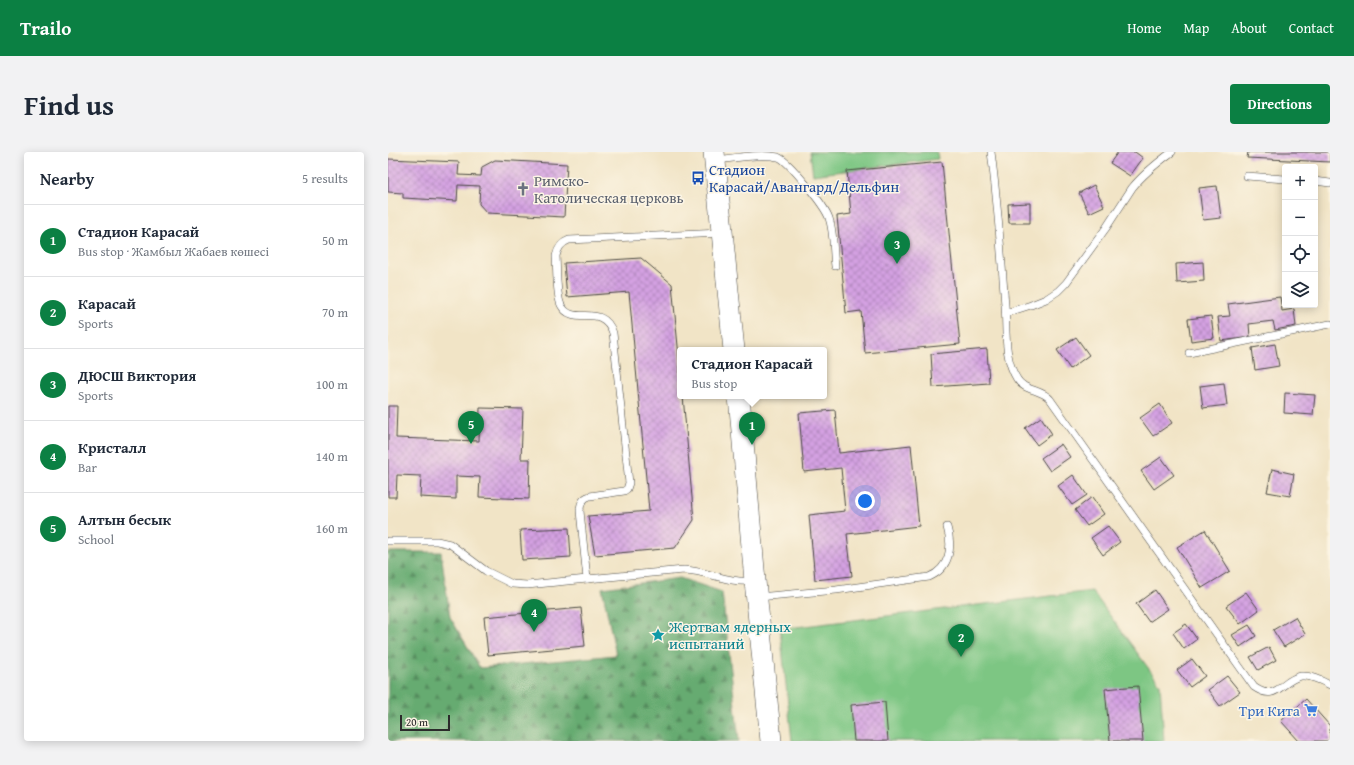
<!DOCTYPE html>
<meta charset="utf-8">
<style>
body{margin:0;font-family:"Gentium Book Plus",serif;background:#f2f2f3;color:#1f2937}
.controls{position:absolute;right:12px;top:12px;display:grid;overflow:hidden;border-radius:4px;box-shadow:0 2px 10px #0003}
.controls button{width:36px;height:36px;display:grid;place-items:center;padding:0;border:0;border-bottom:1px solid #e0e1e3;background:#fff;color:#1f2937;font:20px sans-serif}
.scale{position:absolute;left:12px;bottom:10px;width:50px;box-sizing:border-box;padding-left:4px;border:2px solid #2b2b2b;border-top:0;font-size:11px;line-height:14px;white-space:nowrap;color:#2b2b2b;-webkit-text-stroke:3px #fcf5e5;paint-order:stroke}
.you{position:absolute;left:477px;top:349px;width:14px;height:14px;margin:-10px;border:3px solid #fff;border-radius:50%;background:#1a73e8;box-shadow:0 0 0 6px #1a73e833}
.badge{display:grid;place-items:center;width:26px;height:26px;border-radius:50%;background:#0b8043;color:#fff;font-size:13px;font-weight:700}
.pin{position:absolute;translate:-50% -33px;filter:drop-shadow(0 1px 2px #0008)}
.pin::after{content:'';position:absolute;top:21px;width:14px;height:12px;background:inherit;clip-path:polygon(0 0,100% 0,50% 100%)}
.popup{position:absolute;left:289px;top:195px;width:150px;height:52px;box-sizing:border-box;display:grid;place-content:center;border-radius:4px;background:#fff;filter:drop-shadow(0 1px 3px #0005);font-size:13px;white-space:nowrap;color:#747a83}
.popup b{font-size:15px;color:#1f2937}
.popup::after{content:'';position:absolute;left:50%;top:100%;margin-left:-8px;border:8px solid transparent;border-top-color:#fff}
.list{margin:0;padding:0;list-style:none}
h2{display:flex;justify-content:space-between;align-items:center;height:52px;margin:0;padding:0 16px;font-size:17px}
h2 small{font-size:13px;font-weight:400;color:#747a83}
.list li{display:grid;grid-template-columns:26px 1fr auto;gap:12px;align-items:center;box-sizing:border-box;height:72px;padding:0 16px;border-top:1px solid #e0e1e3}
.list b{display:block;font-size:15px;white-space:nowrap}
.list p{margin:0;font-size:13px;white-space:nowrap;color:#747a83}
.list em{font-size:13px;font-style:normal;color:#747a83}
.icon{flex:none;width:22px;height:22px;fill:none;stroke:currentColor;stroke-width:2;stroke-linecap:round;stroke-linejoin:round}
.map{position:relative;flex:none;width:942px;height:589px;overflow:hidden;border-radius:4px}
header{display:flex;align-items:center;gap:24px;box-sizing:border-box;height:56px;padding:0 20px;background:#0b8043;color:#fff}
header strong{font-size:19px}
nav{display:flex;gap:22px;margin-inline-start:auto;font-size:14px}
.intro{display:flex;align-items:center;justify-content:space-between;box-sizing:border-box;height:96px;padding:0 24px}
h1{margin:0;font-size:28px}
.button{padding:10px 18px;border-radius:4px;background:#0b8043;color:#fff;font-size:14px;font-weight:700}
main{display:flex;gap:24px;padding:0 24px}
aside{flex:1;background:#fff;border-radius:4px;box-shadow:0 2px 10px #0003}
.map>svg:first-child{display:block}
</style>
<header>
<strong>Trailo</strong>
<nav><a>Home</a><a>Map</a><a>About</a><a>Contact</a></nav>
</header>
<div class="intro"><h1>Find us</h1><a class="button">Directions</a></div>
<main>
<aside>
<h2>Nearby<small>5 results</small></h2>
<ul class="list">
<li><span class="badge">1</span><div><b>Стадион Карасай</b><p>Bus stop · Жамбыл Жабаев көшесі</p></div><em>50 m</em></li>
<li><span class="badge">2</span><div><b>Карасай</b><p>Sports</p></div><em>70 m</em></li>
<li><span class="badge">3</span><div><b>ДЮСШ Виктория</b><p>Sports</p></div><em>100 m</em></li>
<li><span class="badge">4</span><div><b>Кристалл</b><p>Bar</p></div><em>140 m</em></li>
<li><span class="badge">5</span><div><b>Алтын бесык</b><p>School</p></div><em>160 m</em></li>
</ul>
</aside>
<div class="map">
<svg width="942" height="589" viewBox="0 0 942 589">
<defs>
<pattern id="forest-firs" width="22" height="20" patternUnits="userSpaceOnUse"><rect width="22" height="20" fill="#66ab71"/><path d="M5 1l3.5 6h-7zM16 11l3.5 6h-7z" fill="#548b5d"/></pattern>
<pattern id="building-cross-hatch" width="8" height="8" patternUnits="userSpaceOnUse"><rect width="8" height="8" fill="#d4a1e2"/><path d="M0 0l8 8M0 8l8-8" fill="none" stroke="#ac83b7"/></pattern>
</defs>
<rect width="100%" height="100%" fill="#fcf5e5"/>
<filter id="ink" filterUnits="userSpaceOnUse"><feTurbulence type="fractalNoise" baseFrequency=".025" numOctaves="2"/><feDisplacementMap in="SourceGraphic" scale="8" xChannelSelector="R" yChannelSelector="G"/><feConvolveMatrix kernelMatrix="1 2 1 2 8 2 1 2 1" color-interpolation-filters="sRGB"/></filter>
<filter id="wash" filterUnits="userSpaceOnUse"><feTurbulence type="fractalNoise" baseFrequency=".012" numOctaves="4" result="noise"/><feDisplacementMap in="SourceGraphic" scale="16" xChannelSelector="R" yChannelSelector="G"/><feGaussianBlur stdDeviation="0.9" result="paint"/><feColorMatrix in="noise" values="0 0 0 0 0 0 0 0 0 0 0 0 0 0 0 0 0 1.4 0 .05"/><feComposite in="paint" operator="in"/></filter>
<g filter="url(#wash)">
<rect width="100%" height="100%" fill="#f1e4c6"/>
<!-- forest -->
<path fill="url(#forest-firs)" stroke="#486b4e" d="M0 400H53L62 465 92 516 228 503 214 436 292 426 334 440 351 589H0Z"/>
<!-- garden -->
<g fill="#7dc683" stroke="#547857">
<path d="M422 0H549L550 7 425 23Z"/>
<path d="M704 439 772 532 776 589H404L392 477Z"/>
</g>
<g id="blocks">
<!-- building -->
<g fill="url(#building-cross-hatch)">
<path d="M730 0H747L755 6 742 24 722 11Z"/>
<path d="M860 0H942V10L859 6Z"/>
<path d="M0 7 71 10 70 23 93 24 94 15 107 8 179 12 176 65 99 61 91 52 92 34 70 33 69 49 15 46V41L0 40Z"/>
<path d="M554 10 572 192 477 201 473 159 458 161 449 64 463 62 459 19Z"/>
<path d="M706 33 716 54 701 61 691 41Z"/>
<path d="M829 34 833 66 815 68 811 36Z"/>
<path d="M642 51V71H621L620 52Z"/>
<path d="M253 106 284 132 292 215V244H295L306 368 287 396 207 403 200 364 261 359 241 140 179 145 176 111Z"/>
<path d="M815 110 816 129 789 131 788 112Z"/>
<path d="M892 145 894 159 906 157 908 174 887 178 885 169 861 172 862 185 833 189 830 165 842 164 840 152Z"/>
<path d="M823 164 826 186 803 189 800 167Z"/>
<path d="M688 185 701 203 682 217 669 198Z"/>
<path d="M887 192 891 214 867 218 864 196Z"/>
<path d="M599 197 601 231 545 235 543 202Z"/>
<path d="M836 231 839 253 815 256 812 234Z"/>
<path d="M897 241 927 243 925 263 896 261Z"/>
<path d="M772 252 784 271 765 284 752 266Z"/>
<path d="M0 254H9L8 286 91 289 92 256 135 257 133 307H142L141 347 91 345 92 325 68 324V347L32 345 33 324 9 323 8 345H0Z"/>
<path d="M447 258 451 301 523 293 531 374 459 382 464 424 427 428 421 363 457 359 453 316 416 320 411 261Z"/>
<path d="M653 265 664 282 649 293 637 276Z"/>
<path d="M673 292 682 305 662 319 653 306Z"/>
<path d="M773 305 786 323 766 337 753 319Z"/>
<path d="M884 317 906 322 902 344 879 340Z"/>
<path d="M685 323 699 343 684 353 670 334Z"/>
<path d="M704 345 716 362 699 374 687 358Z"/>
<path d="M720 374 732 390 715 403 703 386Z"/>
<path d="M181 376 183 405 134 408 132 378Z"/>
<path d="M817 378 842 419 814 436 789 395Z"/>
<path d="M767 438 780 457 761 470 748 452Z"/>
<path d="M858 440 871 458 852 472 838 454Z"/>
<path d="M193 456 197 494 100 503 96 465Z"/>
<path d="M907 465 917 482 896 495 885 478Z"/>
<path d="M798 472 809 487 796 497 785 481Z"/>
<path d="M861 473 868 484 852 495 844 483Z"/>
<path d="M881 495 888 508 870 518 862 505Z"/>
<path d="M804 507 817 524 802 535 789 518Z"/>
<path d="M839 524 852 540 832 554 820 538Z"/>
<path d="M750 534 755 589H722L717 537Z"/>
<path d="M918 547 942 574V589H911L893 569Z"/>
<path d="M497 550 500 589H466L463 553Z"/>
</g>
</g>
</g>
<g filter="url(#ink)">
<use href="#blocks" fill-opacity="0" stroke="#494742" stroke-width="1"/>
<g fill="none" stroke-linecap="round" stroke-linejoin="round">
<!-- service casing -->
<g stroke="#494742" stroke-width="8">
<g id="service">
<path d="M603 0C610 51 613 102 617 153 619 177 615 205 629 227 636 239 653 237 662 247L866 535C889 551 893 528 913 524 923 523 933 528 942 533"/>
<path d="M329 8C346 6 373 1 390 5 400 8 437 54 441 66 446 80 445 99 447 114"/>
<path d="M859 24 897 27"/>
<path d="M927 29 942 31"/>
<path d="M333 81 181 88C173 91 170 96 168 104 169 117 168 143 173 153 185 176 214 149 225 181L241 331 239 337 236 339 202 344C195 346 192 352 192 359L199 427 296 418C321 419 338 431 364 429"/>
<path d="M618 161 643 153 658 147 670 139 678 131 718 76 744 36C756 21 769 11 784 0"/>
<path d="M801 201 942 172"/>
<path d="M0 389H49L62 392 98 419 124 432 139 433 199 427"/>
<path d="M370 445 448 438 541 425C562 416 565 395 559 375"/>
</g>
</g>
<!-- primary casing -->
<g stroke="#494742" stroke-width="22">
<g id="primary">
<path d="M326 0 346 198"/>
<path d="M351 244 367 429 383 589"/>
</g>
</g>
<!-- service -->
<use href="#service" stroke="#fff" stroke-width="7"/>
<!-- primary -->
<use href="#primary" stroke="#fff" stroke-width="21"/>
</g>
</g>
<!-- icons -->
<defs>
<g id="bus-bare" transform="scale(1.08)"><path d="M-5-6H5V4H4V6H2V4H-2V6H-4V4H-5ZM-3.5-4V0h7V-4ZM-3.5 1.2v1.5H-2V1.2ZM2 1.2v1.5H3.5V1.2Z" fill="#1a4fb4" stroke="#fcf5e5" stroke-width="2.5" paint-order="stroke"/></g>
<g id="church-bare" transform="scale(1.08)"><path d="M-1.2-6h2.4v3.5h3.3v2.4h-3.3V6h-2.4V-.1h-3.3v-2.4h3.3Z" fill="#6b7280" stroke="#fcf5e5" stroke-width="2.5" paint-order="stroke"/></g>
<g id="sight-bare" transform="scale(1.08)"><path d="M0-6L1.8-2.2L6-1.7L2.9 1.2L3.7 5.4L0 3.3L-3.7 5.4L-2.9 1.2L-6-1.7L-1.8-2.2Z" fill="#0f9aa8" stroke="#fcf5e5" stroke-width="2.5" paint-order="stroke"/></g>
<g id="supermarket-bare" transform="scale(1.08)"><path d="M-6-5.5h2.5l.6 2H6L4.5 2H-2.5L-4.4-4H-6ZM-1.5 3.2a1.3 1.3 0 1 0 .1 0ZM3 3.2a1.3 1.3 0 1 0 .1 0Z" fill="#3f7fe0" stroke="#fcf5e5" stroke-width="2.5" paint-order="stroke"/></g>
</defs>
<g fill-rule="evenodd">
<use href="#bus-bare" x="310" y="26"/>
<use href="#church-bare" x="135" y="37"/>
<use href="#sight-bare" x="270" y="483"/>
<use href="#supermarket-bare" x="923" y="558"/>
</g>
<g text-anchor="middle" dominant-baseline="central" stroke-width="3" stroke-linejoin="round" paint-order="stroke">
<!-- transit labels -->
<g font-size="15" fill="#164399" stroke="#fcf5e5" text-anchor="start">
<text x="321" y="17">Стадион<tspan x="321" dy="17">Карасай/Авангард/Дельфин</tspan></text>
</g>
<!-- worship labels -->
<g font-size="15" fill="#5b616d" stroke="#fcf5e5" text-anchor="start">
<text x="146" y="28">Римско-<tspan x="146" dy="17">Католическая церковь</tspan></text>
</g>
<!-- culture labels -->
<g font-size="15" fill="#0d838f" stroke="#fcf5e5" text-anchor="start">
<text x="281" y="474">Жертвам ядерных<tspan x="281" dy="17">испытаний</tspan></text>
</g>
<!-- shop labels -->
<g font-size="15" fill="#366cbe" stroke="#fcf5e5" text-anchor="end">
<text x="912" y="558">Три Кита</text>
</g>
</g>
</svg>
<div class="controls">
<button>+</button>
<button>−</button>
<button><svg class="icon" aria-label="locate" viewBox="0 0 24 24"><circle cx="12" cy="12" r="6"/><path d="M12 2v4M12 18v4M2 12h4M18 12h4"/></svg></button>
<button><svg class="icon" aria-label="layers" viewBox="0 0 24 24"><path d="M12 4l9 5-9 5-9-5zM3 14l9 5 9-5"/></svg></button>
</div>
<div class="scale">20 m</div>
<div class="you"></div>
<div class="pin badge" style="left:364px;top:293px">1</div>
<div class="popup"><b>Стадион Карасай</b>Bus stop</div>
<div class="pin badge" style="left:573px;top:505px">2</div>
<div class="pin badge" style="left:509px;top:112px">3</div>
<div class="pin badge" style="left:146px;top:480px">4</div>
<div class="pin badge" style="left:83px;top:292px">5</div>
</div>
</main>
